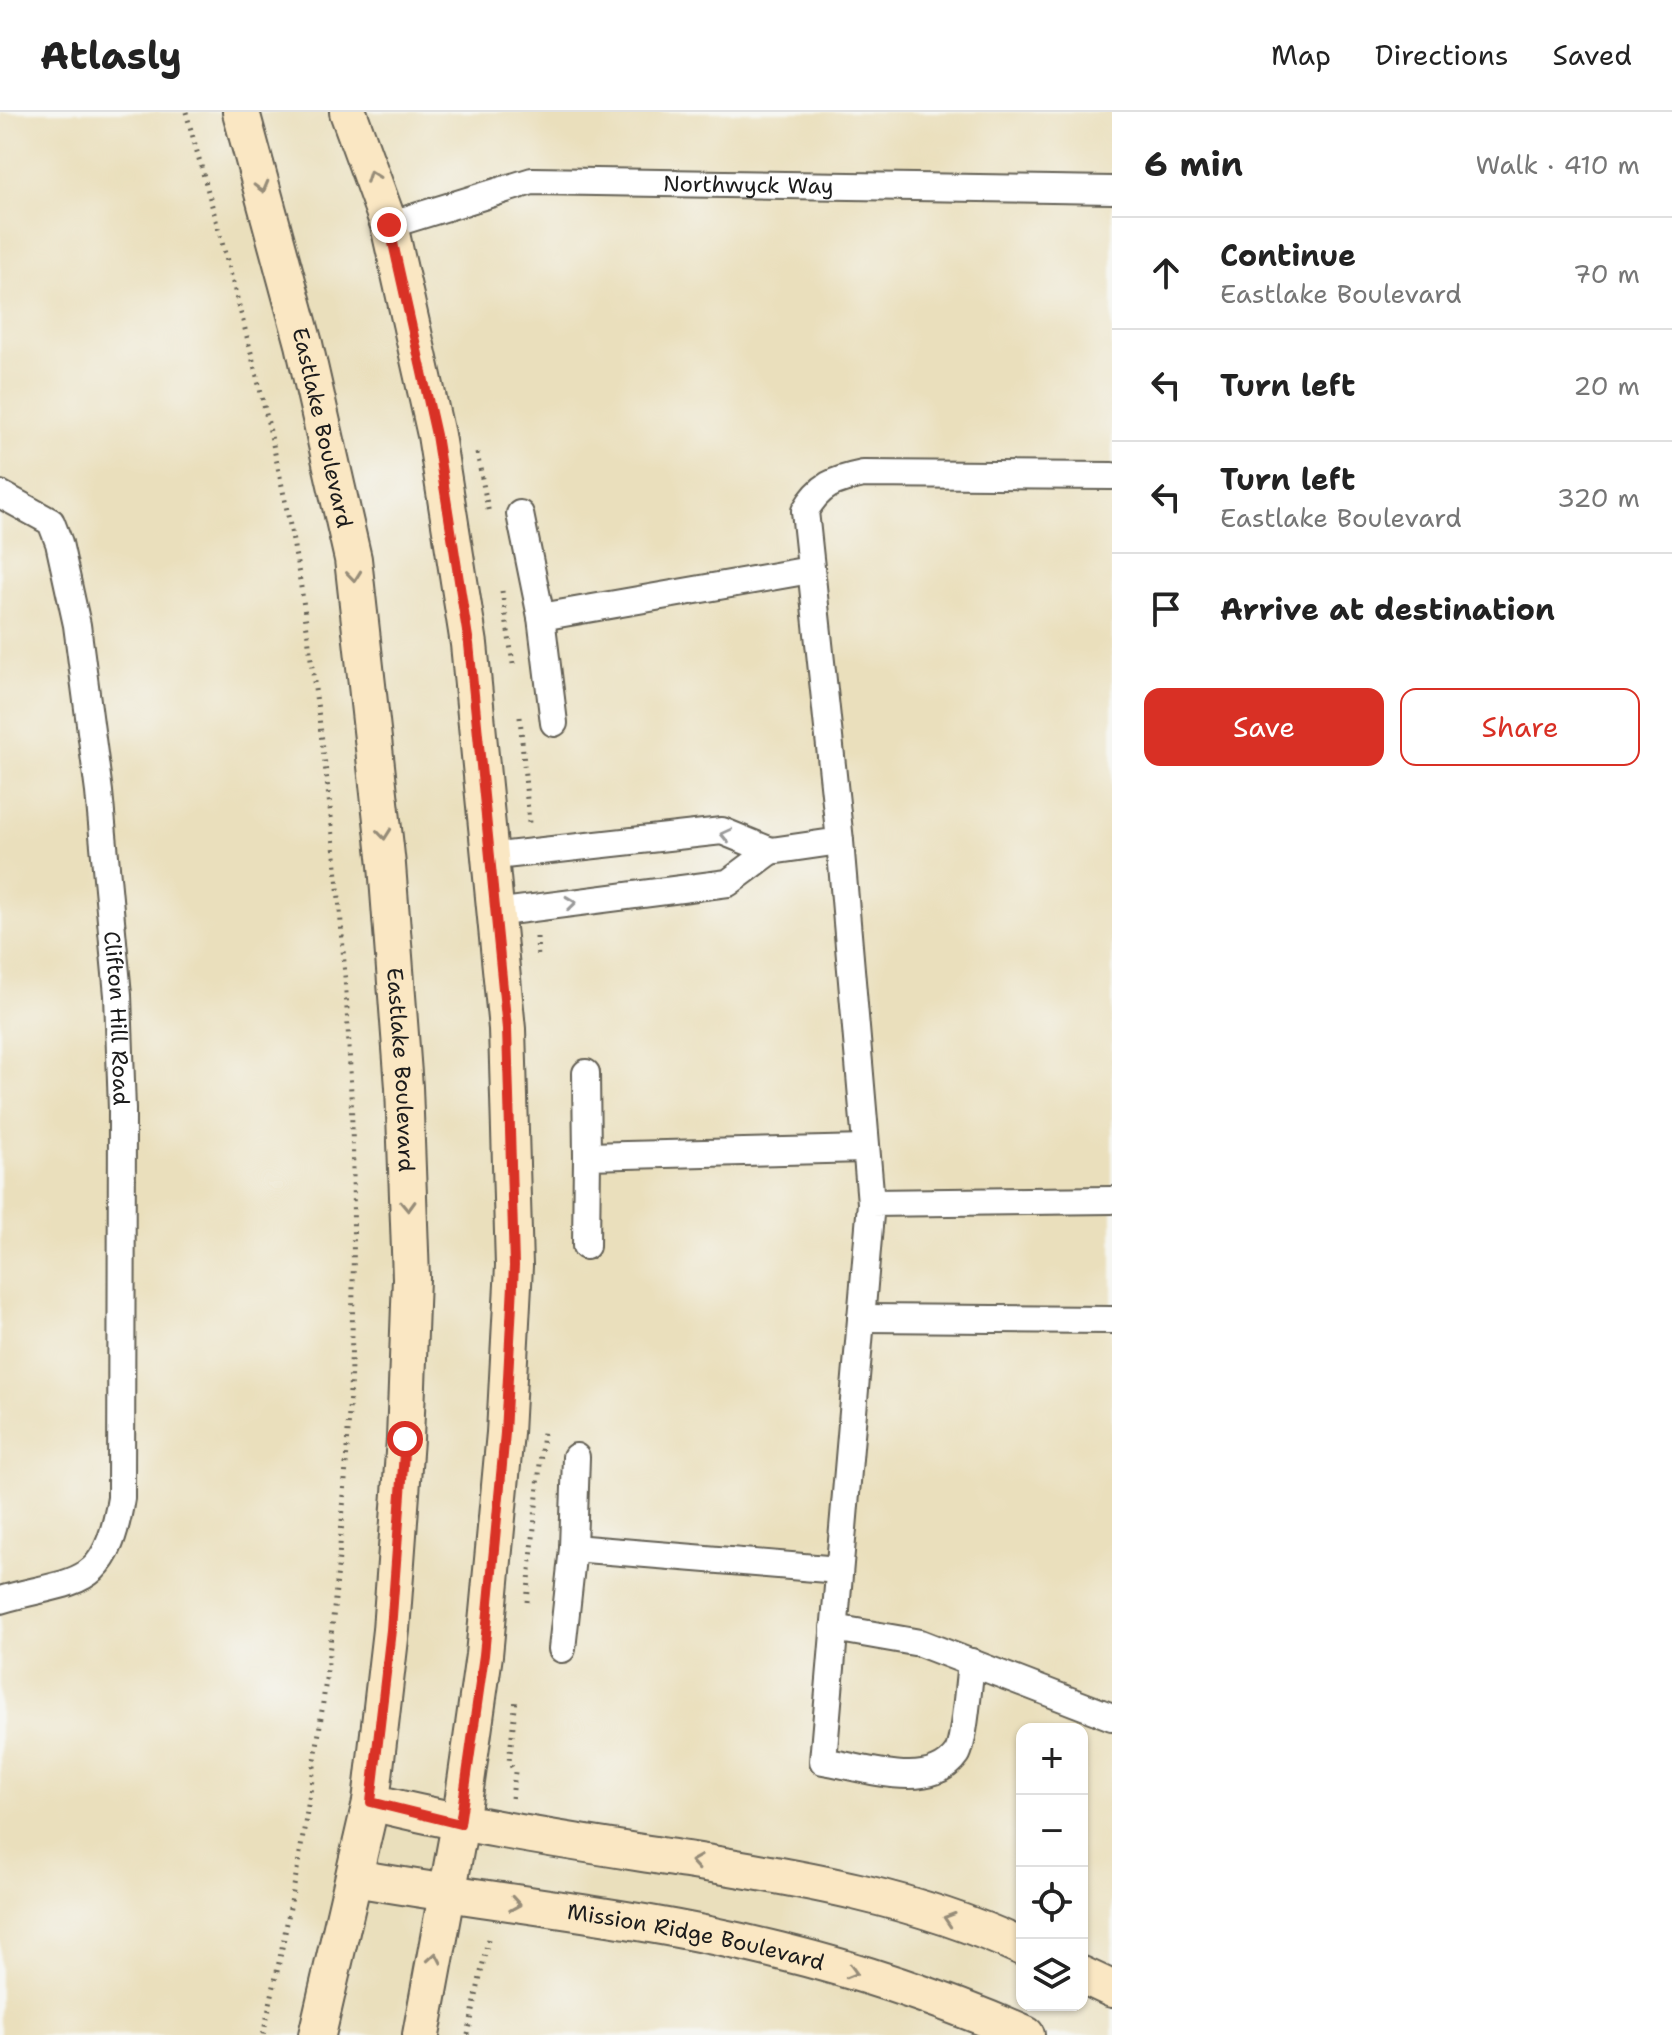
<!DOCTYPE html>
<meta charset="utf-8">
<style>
body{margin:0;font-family:"Shantell Sans",sans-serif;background:#f2f2f2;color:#222}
.controls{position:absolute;right:24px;bottom:24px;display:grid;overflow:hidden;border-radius:16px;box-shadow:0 2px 6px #0004}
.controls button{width:72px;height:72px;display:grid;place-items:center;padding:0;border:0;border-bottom:2px solid #e0e0e0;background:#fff;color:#222;font:40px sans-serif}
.stop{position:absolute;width:24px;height:24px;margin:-18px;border:6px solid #d93025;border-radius:50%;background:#fff}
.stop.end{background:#d93025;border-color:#fff;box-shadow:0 2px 8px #0008}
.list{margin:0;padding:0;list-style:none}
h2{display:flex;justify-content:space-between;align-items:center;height:104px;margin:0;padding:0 32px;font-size:34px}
h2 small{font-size:26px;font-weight:400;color:#767676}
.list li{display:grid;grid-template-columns:52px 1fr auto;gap:24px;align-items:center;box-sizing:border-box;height:112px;padding:0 32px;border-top:2px solid #e0e0e0}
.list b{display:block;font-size:30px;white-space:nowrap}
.list p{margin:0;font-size:26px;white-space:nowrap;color:#767676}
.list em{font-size:26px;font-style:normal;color:#767676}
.actions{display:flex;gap:16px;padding:24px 32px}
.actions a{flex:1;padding:18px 0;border:2px solid #d93025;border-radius:16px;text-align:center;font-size:28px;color:#d93025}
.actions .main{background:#d93025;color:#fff}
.icon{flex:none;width:44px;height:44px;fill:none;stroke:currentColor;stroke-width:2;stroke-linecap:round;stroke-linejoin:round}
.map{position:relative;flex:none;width:1112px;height:1923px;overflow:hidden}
header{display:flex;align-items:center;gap:48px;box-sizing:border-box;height:112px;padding:0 40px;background:#fff;border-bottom:2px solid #e0e0e0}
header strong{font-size:38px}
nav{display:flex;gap:44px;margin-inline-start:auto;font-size:28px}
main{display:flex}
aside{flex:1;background:#fff}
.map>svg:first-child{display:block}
</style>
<header>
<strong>Atlasly</strong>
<nav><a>Map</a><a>Directions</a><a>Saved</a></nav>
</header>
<main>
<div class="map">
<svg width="1112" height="1923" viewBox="0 0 1112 1923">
<rect width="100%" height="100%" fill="#f6f6f2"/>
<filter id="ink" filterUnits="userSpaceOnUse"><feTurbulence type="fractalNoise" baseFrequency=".0125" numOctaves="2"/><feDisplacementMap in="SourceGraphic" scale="16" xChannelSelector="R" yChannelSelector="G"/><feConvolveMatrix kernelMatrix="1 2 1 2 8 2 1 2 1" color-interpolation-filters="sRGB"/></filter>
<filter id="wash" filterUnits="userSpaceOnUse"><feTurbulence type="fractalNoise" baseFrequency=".006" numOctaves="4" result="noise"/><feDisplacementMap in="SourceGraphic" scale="32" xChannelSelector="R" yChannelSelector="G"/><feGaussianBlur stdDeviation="1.8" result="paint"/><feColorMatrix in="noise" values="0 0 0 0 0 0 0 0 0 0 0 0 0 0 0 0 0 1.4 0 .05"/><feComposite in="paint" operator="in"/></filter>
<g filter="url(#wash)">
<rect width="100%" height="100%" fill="#eadfbc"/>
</g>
<g filter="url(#ink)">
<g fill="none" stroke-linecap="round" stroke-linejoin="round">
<!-- street casing -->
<g stroke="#646054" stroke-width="30">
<g id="street">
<path id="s1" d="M389 113 532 69 1112 78"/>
<path id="s2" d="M0 382 51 410 59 431 77 513 99 680 118 883 122 998 121 1386C106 1479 77 1466 0 1488"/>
<path d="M520 402 541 505 810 458"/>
<path d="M541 505 554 611"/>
<path d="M840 729 871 1091"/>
<path d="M771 739 840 729 805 399C820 373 834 368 863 362L1112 364"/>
<path d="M488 745 722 719 771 739 728 771 494 801"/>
<path d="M586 961 587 1044"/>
<path d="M586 1134 587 1044 866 1037"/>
<path d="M861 1206 1112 1208"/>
<path d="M573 1436 839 1458"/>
<path d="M834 1516 920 1531 1112 1605"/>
<path d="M562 1537 573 1436 576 1345"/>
<path d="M971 1550C969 1568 964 1631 957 1642 930 1681 862 1655 823 1649L871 1091 1112 1088"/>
</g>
</g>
<!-- secondary casing -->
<g stroke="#646054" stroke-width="40">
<g id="secondary">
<path id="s3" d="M241 0 304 232 353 447 387 753 404 975 411 1166 405 1327 391 1518 371 1690 317 1923"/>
<path d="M348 0 389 113 436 323 469 532 507 917 514 1154 505 1321 484 1543 460 1712 421 1923"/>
<path d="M371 1690C475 1716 581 1731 687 1748 801 1766 917 1786 1022 1835"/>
<path id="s4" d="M355 1766C496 1791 640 1804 779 1839 864 1860 946 1888 1026 1923"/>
<path d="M1082 1863 1112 1877"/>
</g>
</g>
<!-- path -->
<g stroke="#646054" stroke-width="5" stroke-dasharray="2 6" stroke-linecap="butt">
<path d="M186 0C227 148 269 295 296 446 305 494 310 543 317 591 378 1034 364 1487 263 1923"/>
<path d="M477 341 489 402"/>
<path d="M502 479 513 552"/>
<path d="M520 605 529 711"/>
<path d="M537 825 538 847"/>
<path d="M527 1490 543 1320"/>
<path d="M512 1686 515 1660 509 1650 516 1587"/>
<path d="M468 1923 489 1822"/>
</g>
<!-- street -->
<use href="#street" stroke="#fff" stroke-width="26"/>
<!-- secondary -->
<use href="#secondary" stroke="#fae7c3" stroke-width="36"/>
</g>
<!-- one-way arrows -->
<defs><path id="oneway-chevron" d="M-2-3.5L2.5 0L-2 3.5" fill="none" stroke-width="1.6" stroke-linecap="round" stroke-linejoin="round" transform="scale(2)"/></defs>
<g stroke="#968c78">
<use href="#oneway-chevron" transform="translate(372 64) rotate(-110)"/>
<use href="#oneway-chevron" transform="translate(262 75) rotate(75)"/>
<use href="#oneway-chevron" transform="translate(354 464) rotate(84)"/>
<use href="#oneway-chevron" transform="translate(384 722) rotate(84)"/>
<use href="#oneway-chevron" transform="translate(408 1094) rotate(88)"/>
<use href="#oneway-chevron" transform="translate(696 1750) rotate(-171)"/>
<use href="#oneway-chevron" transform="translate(515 1792) rotate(9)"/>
<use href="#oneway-chevron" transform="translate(949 1807) rotate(-162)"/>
<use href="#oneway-chevron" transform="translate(435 1846) rotate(-80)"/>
<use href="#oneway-chevron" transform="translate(852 1860) rotate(16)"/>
</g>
<g stroke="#999">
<use href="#oneway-chevron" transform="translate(726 723) rotate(-167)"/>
<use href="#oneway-chevron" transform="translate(571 791) rotate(-7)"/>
</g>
</g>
<g fill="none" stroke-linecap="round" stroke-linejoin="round" filter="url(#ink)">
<!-- route -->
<path stroke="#d93025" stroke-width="10" d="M389 113 436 323 469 532 507 917 514 1154 505 1321 484 1543 460 1712 371 1690 391 1518 405 1327"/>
</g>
<g text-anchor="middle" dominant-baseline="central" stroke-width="8" stroke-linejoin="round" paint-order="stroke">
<!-- street labels -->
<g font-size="22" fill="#1c1c1c" stroke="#f6f6f2">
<text stroke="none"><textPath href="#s1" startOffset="366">Northwyck Way</textPath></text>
<text stroke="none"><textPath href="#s3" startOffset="326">Eastlake Boulevard</textPath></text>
<text stroke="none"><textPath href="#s2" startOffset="560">Clifton Hill Road</textPath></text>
<text stroke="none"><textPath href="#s3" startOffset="974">Eastlake Boulevard</textPath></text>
<text stroke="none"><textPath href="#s4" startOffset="346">Mission Ridge Boulevard</textPath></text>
</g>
</g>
</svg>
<div class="controls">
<button>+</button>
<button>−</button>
<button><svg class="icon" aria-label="locate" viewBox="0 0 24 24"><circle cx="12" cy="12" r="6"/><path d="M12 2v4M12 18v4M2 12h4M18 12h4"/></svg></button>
<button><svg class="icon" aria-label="layers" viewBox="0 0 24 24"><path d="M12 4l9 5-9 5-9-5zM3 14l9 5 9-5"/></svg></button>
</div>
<div class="stop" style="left:405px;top:1327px"></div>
<div class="stop end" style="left:389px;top:113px"></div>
</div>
<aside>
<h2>6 min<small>Walk · 410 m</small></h2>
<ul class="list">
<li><svg class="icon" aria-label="ahead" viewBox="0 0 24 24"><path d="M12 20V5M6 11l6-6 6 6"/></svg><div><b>Continue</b><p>Eastlake Boulevard</p></div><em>70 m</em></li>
<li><svg class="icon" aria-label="left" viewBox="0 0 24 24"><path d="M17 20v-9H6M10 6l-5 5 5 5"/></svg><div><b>Turn left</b></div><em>20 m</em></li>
<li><svg class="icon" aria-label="left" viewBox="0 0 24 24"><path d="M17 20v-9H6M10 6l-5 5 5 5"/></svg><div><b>Turn left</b><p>Eastlake Boulevard</p></div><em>320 m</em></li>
<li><svg class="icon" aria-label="arrive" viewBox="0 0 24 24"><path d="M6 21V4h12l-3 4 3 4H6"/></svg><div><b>Arrive at destination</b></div></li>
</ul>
<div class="actions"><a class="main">Save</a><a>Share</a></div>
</aside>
</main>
